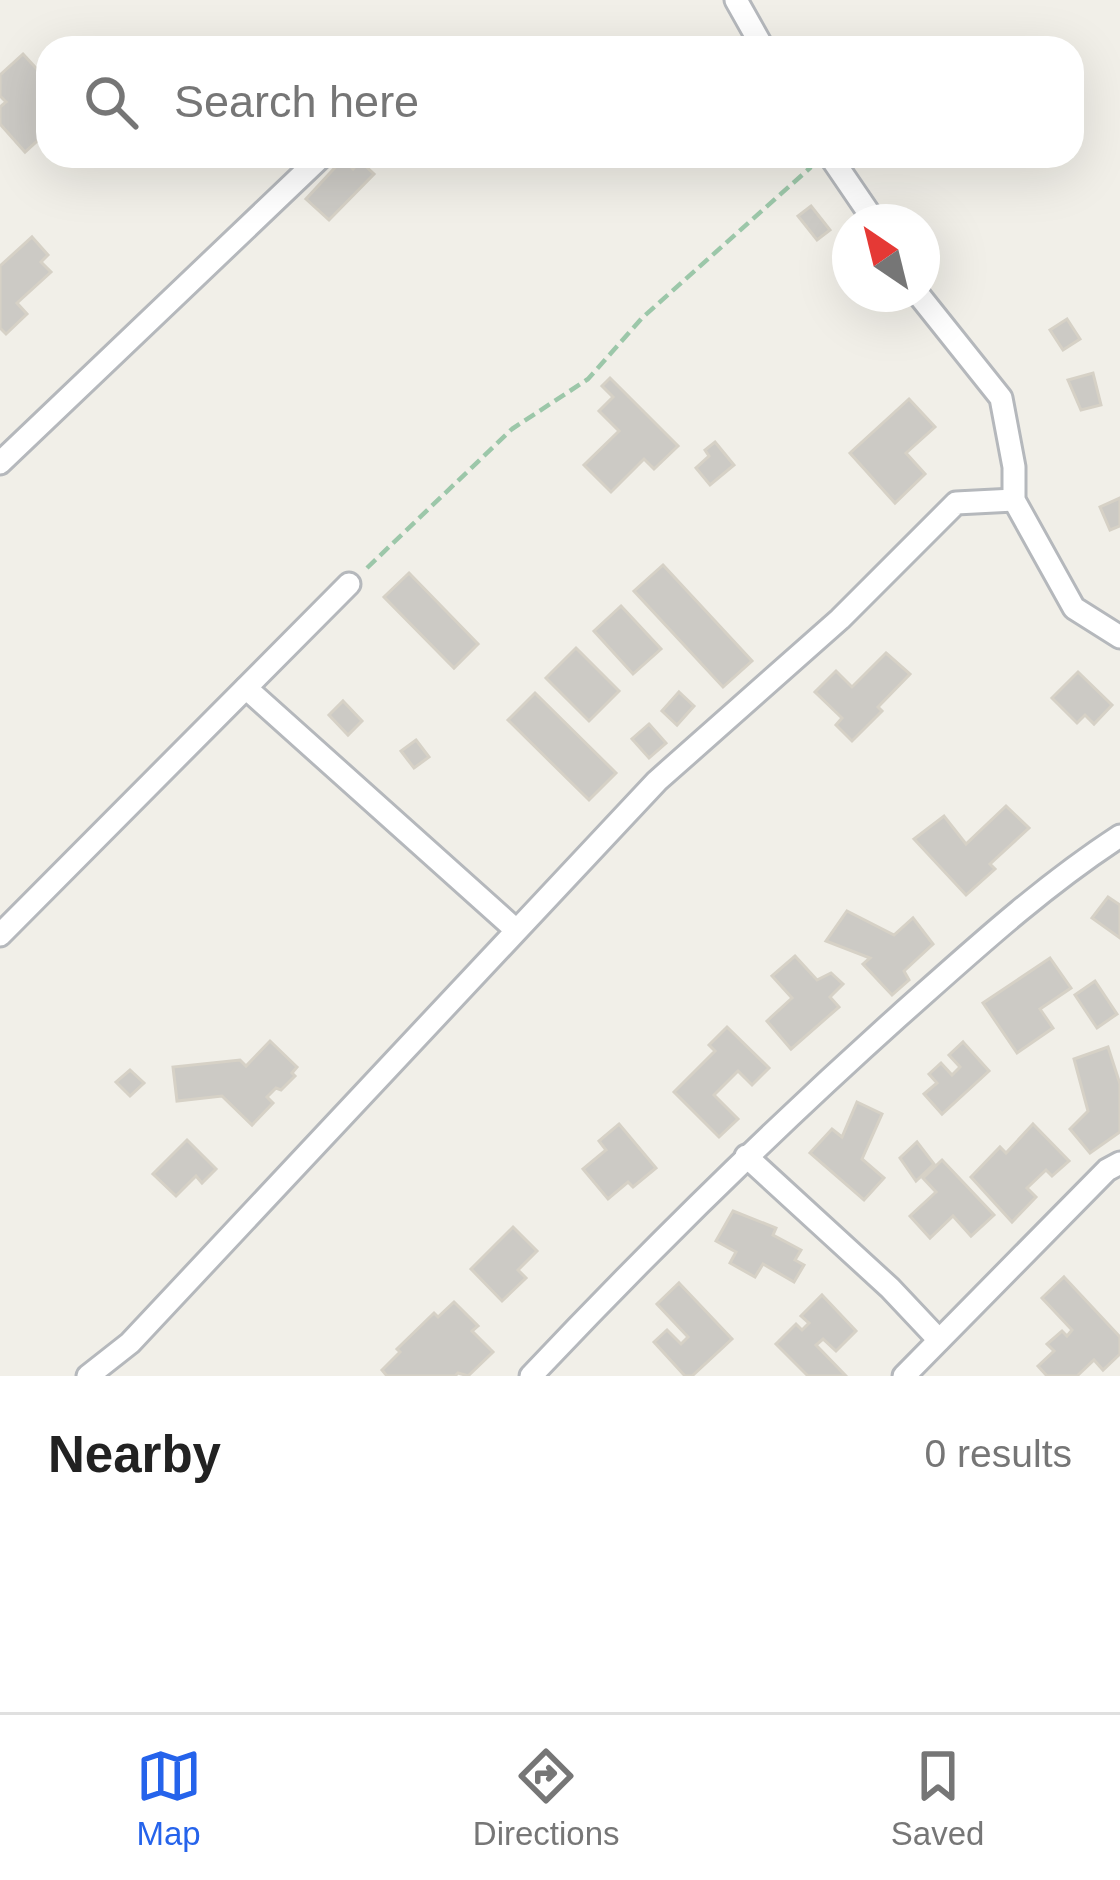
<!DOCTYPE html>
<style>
body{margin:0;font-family:Arial,sans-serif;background:#f2f2f2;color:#222}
.compass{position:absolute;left:832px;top:204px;width:108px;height:108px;border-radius:50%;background:#fff;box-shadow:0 12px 48px #0002;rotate:325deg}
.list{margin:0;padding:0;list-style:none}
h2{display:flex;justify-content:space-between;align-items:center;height:156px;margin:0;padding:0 48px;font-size:51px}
h2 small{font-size:39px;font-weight:400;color:#767676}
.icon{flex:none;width:66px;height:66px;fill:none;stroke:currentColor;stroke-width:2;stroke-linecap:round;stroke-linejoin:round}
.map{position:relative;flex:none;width:1120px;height:1376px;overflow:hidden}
.search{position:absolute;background:#fff;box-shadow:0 12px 48px #0002;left:36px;right:36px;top:36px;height:132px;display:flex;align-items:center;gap:30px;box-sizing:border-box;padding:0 42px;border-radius:36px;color:#767676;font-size:45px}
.sheet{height:336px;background:#fff}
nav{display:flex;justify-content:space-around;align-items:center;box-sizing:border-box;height:168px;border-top:3px solid #e0e0e0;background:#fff;font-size:33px;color:#767676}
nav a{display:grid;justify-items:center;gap:6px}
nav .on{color:#2563eb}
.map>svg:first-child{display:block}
</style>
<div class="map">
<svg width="1120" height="1376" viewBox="0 0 1120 1376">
<rect width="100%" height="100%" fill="#f1efe8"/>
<!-- building -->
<g fill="#cccac5" stroke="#d6d1c6" stroke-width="3">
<path d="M23 54 48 81V131L25 152 0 124V107L6 102 0 96V75Z"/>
<path d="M343 159 353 169 360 161 374 174 329 220 306 199Z"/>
<path d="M811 206 830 230 817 240 798 216Z"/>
<path d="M32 237 48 255 41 262 51 272 17 303 27 314 6 334 0 328V266Z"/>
<path d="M1067 319 1080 339 1063 350 1050 330Z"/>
<path d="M1093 373 1101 405 1081 410 1068 380Z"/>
<path d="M610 378 678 446 654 469 644 459 611 492 584 465 619 431 599 411 613 397 602 386Z"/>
<path d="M909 399 935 427 906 453 925 474 895 503 850 453Z"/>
<path d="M715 442 734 465 710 485 696 468 709 456 705 450Z"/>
<path d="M1120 498V526L1110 530 1100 507Z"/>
<path d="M663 565 752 661 723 687 634 591Z"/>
<path d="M409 573 478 644 454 668 384 597Z"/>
<path d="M621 606 661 649 633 674 594 631Z"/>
<path d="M576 648 619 691 589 721 546 678Z"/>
<path d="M886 653 910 674 878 707 882 711 852 741 836 725 842 718 815 692 836 671 852 687Z"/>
<path d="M1078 672 1112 705 1094 724 1085 715 1077 723 1052 698Z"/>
<path d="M679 692 694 706 677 725 662 711Z"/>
<path d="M535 693 616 773 589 800 508 720Z"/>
<path d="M343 701 362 721 348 735 329 715Z"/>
<path d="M649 724 666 743 649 758 632 739Z"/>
<path d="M416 740 429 757 414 768 401 751Z"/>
<path d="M1006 806 1029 828 990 864 995 869 966 895 914 839 944 816 966 844Z"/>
<path d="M1108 897 1120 905V938L1092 918Z"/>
<path d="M847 911 894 935 913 918 933 944 904 971 909 980 892 995 863 964 870 958 826 941Z"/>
<path d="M795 956 817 980 831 973 843 984 830 997 839 1007 791 1049 767 1021 792 998 772 976Z"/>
<path d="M1050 958 1071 988 1040 1009 1053 1028 1017 1053 983 1003Z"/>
<path d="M1095 981 1117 1014 1097 1028 1075 995Z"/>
<path d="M727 1027 769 1068 752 1085 738 1071 714 1095 738 1119 719 1137 674 1092 715 1051 709 1045Z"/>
<path d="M270 1041 297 1067 292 1073 295 1076 281 1090 276 1088 267 1097 273 1103 252 1125 222 1096 177 1101 173 1067 240 1060 246 1066Z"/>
<path d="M963 1042 989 1071 942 1114 924 1094 937 1083 929 1074 941 1063 952 1075 960 1067 949 1055Z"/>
<path d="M1108 1047 1120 1084V1132L1090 1153 1070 1129 1088 1111 1074 1059Z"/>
<path d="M130 1070 144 1083 130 1096 116 1082Z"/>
<path d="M857 1102 882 1114 862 1159 884 1178 864 1200 810 1153 832 1129 842 1137Z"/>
<path d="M619 1124 656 1168 633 1187 628 1182 608 1199 583 1169 606 1150 599 1141Z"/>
<path d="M1033 1124 1069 1161 1052 1176 1046 1170 1027 1188 1036 1197 1012 1222 971 1177 1000 1147 1006 1153Z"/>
<path d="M187 1140 216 1169 202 1183 196 1176 176 1196 153 1174Z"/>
<path d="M917 1142 934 1164 916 1181 900 1158Z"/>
<path d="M942 1160 994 1215 971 1236 953 1216 930 1238 910 1216 936 1192 923 1178Z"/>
<path d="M733 1211 776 1228 773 1235 801 1250 795 1260 804 1265 794 1282 763 1264 755 1277 730 1263 736 1252 716 1241Z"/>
<path d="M513 1227 537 1251 518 1270 526 1278 502 1301 471 1269Z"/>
<path d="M1064 1277 1120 1337V1354L1103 1370 1094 1360 1077 1376H1047L1038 1366 1054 1351 1047 1344 1062 1331 1067 1336 1072 1330 1042 1298Z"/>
<path d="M679 1283 732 1339 692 1376H685L654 1342 667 1330 681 1344 688 1337 657 1304Z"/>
<path d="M822 1295 856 1331 836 1351 823 1339 816 1345 846 1376H808L776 1344 796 1324 802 1330 809 1323 801 1316Z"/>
<path d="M454 1302 478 1326 472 1331 493 1352 468 1376 458 1373 455 1376H387L382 1370 400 1352 397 1349 434 1313 438 1317Z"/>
</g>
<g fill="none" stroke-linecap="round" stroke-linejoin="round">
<!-- street casing -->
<g stroke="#b5b8bc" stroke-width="27">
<g id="street">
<path d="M736 0 763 48"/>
<path d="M830 156 875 222"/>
<path d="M918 294 1001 398 1014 467V500L1074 608 1120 637"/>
<path d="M0 463 322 156"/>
<path d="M246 688 516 930"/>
<path d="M0 935 349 584"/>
<path d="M746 1156 890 1288 939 1340"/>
<path d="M88 1376 130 1343 657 781 840 619 956 503 1014 500"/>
<path d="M531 1376C649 1251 771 1131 899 1016 970 953 1040 888 1120 836"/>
<path d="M904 1376 1107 1170 1120 1163"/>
</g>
</g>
<!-- path -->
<path stroke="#9cc7a9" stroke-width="4.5" stroke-dasharray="12 6" stroke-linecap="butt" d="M367 568 512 429 588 379 642 318 811 167"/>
<!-- street -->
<use href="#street" stroke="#fff" stroke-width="21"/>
</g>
</svg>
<svg class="compass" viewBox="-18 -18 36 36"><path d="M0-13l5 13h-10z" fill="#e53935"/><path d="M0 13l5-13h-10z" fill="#767676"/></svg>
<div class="search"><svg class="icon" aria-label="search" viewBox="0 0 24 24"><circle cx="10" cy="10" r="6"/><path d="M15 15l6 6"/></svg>Search here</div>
</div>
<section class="sheet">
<h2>Nearby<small>0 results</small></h2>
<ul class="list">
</ul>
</section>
<nav>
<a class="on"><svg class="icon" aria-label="map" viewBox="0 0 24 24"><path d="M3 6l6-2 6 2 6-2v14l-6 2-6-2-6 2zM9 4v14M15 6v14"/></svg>Map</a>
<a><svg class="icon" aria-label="directions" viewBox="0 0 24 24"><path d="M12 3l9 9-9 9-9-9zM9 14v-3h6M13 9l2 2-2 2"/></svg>Directions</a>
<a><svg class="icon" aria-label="saved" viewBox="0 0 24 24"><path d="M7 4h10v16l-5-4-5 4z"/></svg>Saved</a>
</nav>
